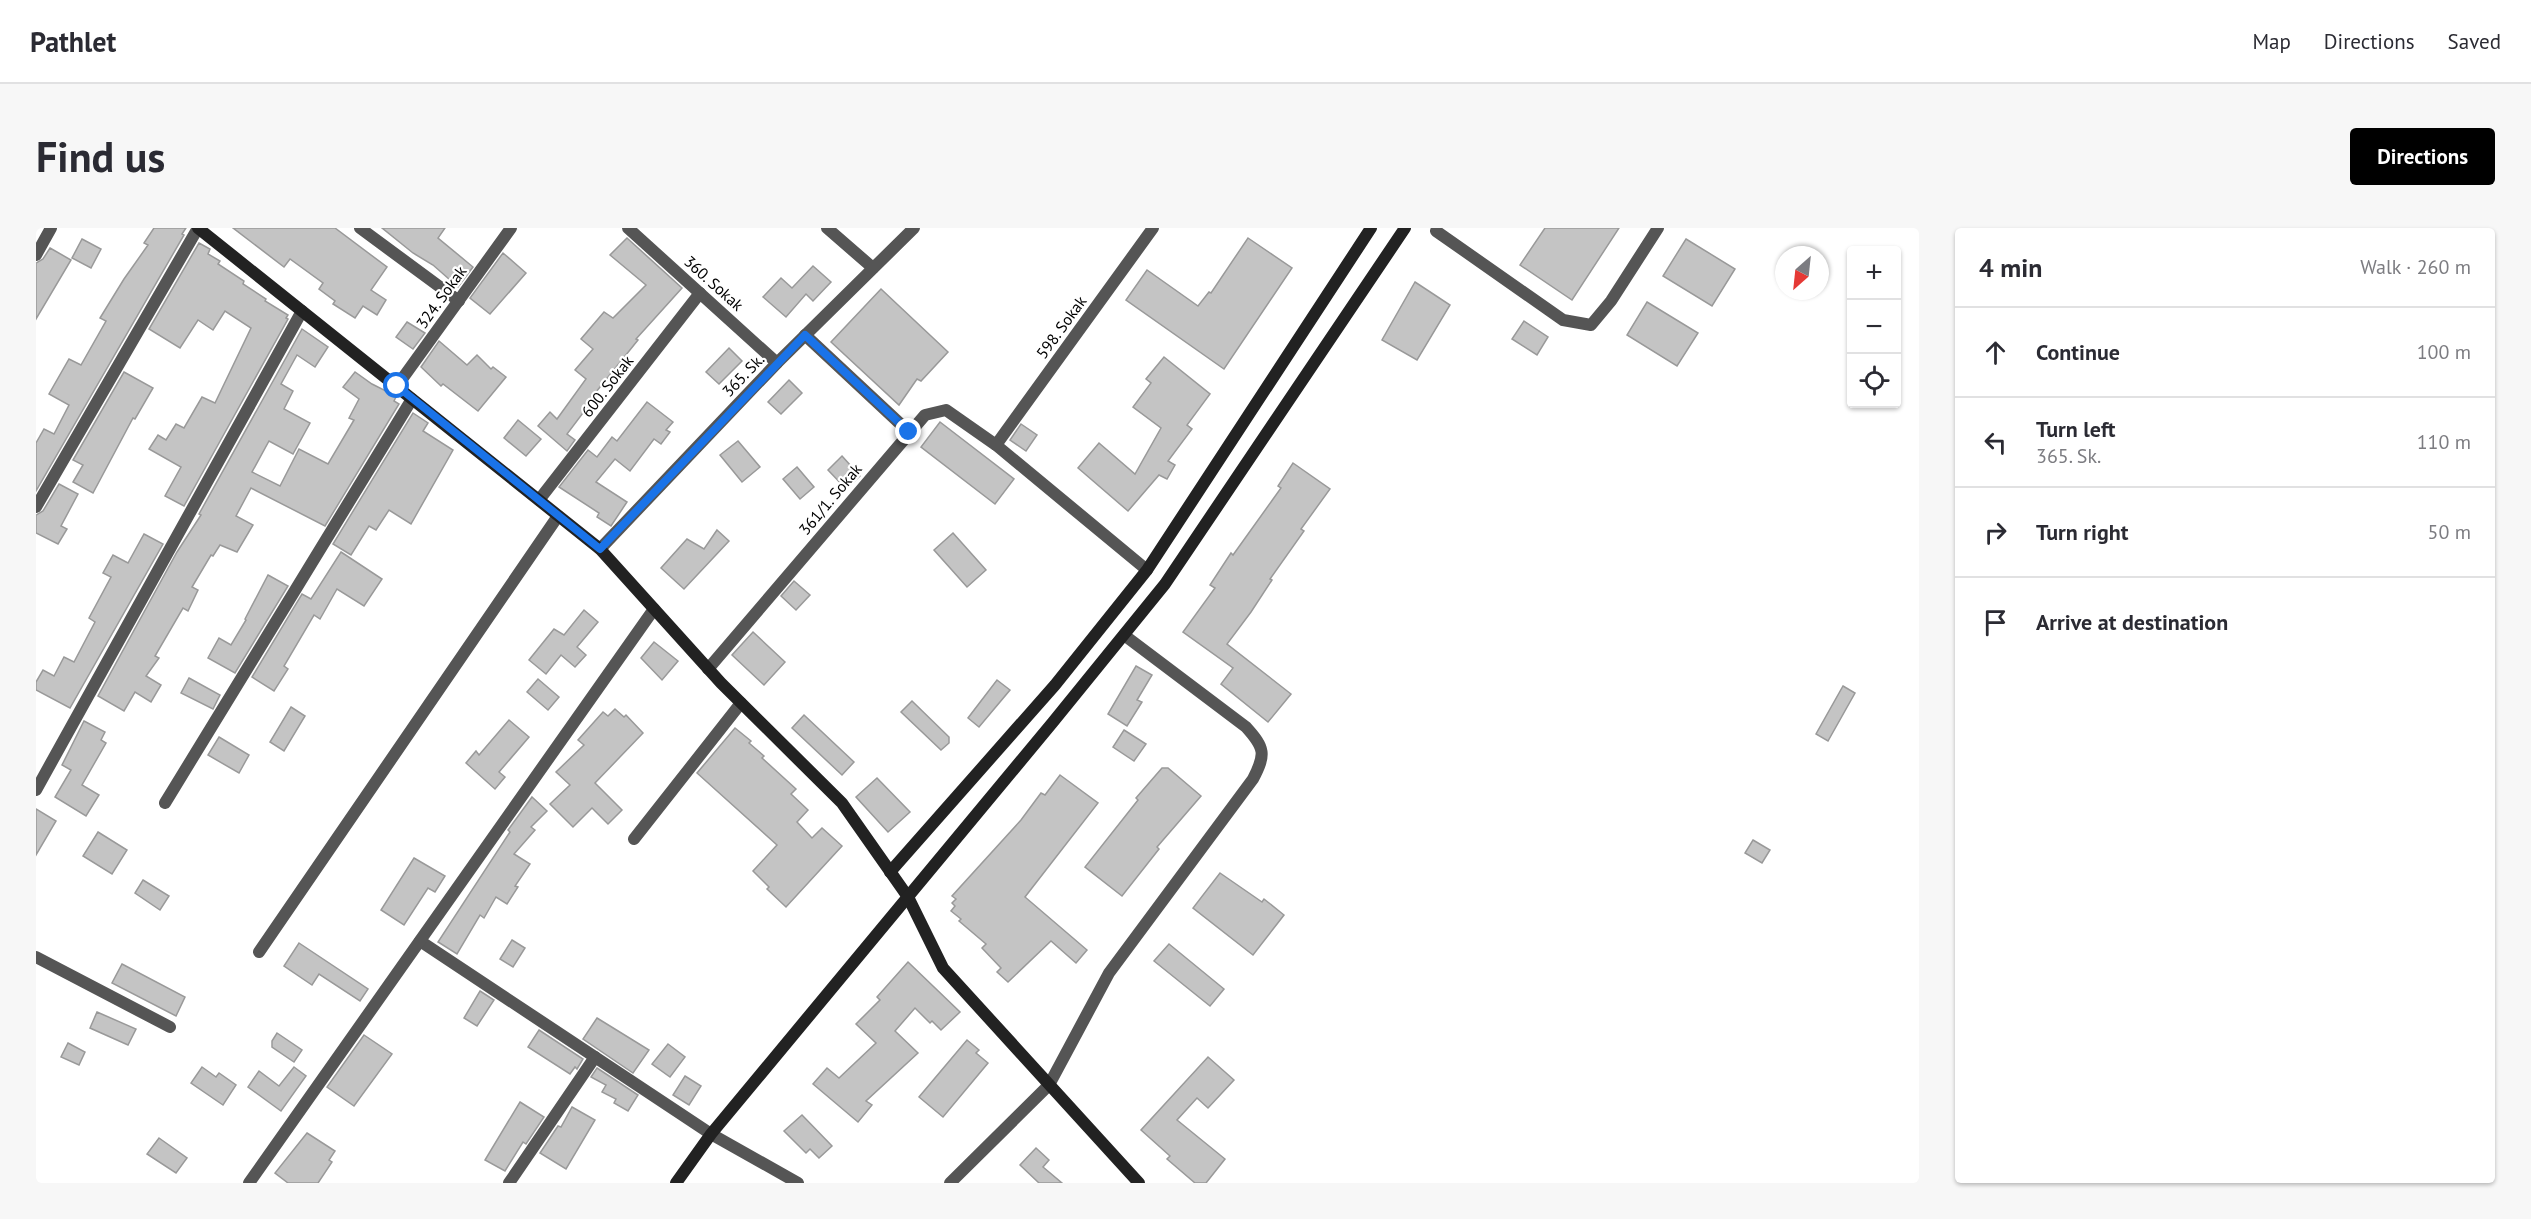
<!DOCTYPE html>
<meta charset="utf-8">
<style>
body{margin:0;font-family:"PT Sans",sans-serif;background:#f7f7f7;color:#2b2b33}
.controls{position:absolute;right:18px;top:18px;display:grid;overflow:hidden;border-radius:6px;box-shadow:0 2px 4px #0004}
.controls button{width:54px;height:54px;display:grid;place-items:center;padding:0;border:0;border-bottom:2px solid #e1e1e2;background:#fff;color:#2b2b33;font:30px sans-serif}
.compass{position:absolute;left:1739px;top:18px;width:54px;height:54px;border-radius:50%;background:#fff;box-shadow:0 2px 4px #0004;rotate:207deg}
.stop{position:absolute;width:18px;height:18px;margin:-14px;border:4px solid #1a73e8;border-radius:50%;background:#fff}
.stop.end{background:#1a73e8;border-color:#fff;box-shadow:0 2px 6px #0008}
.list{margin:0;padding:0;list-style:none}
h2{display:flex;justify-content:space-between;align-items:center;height:78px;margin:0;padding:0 24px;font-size:26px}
h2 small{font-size:20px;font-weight:400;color:#7c7c81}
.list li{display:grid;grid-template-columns:39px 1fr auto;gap:18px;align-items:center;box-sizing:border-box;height:90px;padding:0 24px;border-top:2px solid #e1e1e2}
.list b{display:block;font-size:22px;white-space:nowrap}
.list p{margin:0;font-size:20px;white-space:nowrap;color:#7c7c81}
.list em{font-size:20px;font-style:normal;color:#7c7c81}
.icon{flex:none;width:33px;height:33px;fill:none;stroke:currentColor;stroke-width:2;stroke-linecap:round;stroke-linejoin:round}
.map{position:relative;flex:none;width:1883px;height:955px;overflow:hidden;border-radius:6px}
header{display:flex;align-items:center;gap:36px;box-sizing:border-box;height:84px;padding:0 30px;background:#fff;border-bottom:2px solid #e1e1e2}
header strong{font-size:28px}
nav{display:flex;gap:33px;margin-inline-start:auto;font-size:21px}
.intro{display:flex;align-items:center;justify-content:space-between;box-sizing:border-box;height:144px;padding:0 36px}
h1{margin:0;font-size:42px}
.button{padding:15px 27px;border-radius:6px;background:#000;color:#fff;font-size:21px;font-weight:700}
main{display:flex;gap:36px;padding:0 36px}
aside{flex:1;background:#fff;border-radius:6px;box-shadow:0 2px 4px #0004}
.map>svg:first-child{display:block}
</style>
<header>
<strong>Pathlet</strong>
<nav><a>Map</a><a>Directions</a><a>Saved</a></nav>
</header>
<div class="intro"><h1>Find us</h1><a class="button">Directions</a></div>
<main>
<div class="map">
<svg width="1883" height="955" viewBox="0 0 1883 955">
<rect width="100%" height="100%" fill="#fff"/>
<!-- building -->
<g fill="#c4c4c4" stroke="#999" stroke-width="1.5">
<path d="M118 0H150L146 6 148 7 0 263V215L8 201 18 206 33 177 13 166 33 131 45 137 70 93 64 90 88 51 112 17 108 15Z"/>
<path d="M197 0H299L351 39 335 62 350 72 341 87 327 78 319 90 297 76 299 73 283 61 287 55 254 31 248 39Z"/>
<path d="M346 0H409L402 10 437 39 422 59 397 37 377 25Z"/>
<path d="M1509 0H1583L1536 72 1484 37Z"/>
<path d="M591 10 646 60 600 111 602 112 560 164 562 165 531 206 539 212 531 223 502 198 514 184 521 191 550 151 539 142 557 121 545 111 568 84 577 90 610 57 574 27Z"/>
<path d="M1212 10 1256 40 1188 141 1090 72 1111 42 1162 78 1173 64 1175 65Z"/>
<path d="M46 11 65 21 55 40 36 30Z"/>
<path d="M1650 11 1699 41 1676 78 1627 48Z"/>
<path d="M163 15 174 21 172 26 184 33 182 36 208 53 207 56 230 71 229 73 252 87 250 90 252 91 148 278 129 268 145 239 113 221 122 207 130 212 140 196 148 200 166 169 179 175 215 100 189 83 177 102 162 92 144 120 113 101Z"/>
<path d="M14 20 35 32 0 91V35L7 31Z"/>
<path d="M467 25 490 45 454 86 434 70Z"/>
<path d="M777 38 795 54 777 73 770 66 750 89 727 69 745 50 756 60Z"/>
<path d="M1379 54 1414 77 1381 132 1346 112Z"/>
<path d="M845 61 912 124 885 153 881 151 863 177 795 114Z"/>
<path d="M1611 74 1662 105 1641 138 1591 107Z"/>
<path d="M1488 93 1512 109 1501 127 1476 111Z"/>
<path d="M371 94 389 105 377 121 360 109Z"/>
<path d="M266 101 292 119 279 139 261 127 245 156 257 163 248 181 274 195 257 226 233 213 216 244 244 258 263 221 292 236 318 192 313 190 323 171 307 159 319 144 336 156 358 167 360 169 358 173 363 176 289 298 215 260 200 288 217 297 201 324 184 317 177 328 175 327 156 359 162 362 152 383 147 380 119 428 123 430 110 448 125 457 115 474 99 464 88 483 62 468 141 324 165 287 163 286Z"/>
<path d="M403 113 431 137 441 127 455 141 457 139 470 149 442 183 407 156 405 158 385 139Z"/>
<path d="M693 120 706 133 683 156 670 144Z"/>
<path d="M1128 129 1174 166 1151 197 1156 201 1132 233 1139 237 1131 251 1123 247 1092 283 1042 240 1063 215 1099 246 1125 200 1097 179 1115 155 1110 151Z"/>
<path d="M88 144 117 160 99 191 97 190 57 265 37 254 47 237 37 232Z"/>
<path d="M753 152 766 165 745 186 732 174Z"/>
<path d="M611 174 637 194 630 202 634 204 625 216 618 211 594 243 579 231 560 254 591 274 575 298 561 289 563 285 523 259 552 222 561 229 576 209 581 213Z"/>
<path d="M377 185 392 195 387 203 417 222 375 296 353 282 340 302 333 298 315 327 297 316Z"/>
<path d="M482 192 505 211 490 228 468 210Z"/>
<path d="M904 194 978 251 959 276 885 219Z"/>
<path d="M985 196 1001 207 990 223 974 212Z"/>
<path d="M702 213 724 239 706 254 684 227Z"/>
<path d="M806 228 824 248 810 261 792 242Z"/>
<path d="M1257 235 1294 261 1265 301 1268 303 1234 351 1236 352 1215 384 1191 416 1255 466 1232 494 1185 456 1197 440 1147 404 1179 360 1174 357 1195 325 1197 327 1245 260 1242 258Z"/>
<path d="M761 239 778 259 764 271 747 251Z"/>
<path d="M23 256 42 266 25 298 31 301 22 316 0 305V287L7 283Z"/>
<path d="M681 302 693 313 648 361 625 340 651 311 668 321Z"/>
<path d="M917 305 950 342 931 359 898 322Z"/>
<path d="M108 306 127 316 34 480 0 462V454L7 442 18 448 28 429 38 434 59 394 53 390 75 349 67 345 77 327 92 335Z"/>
<path d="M305 324 346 351 328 378 301 361 284 391 278 387 248 438 252 441 238 463 216 449 266 366 275 371Z"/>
<path d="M232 347 252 358 199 445 172 430 183 410 195 417 210 392 209 391Z"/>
<path d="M758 353 774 367 760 382 745 368Z"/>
<path d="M548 382 562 394 541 419 550 427 539 439 525 427 510 446 493 432 518 401 528 407Z"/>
<path d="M717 404 749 434 728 457 696 427Z"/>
<path d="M618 414 642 433 626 452 605 430Z"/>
<path d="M1100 438 1116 447 1101 472 1106 474 1091 498 1072 486Z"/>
<path d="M153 450 184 467 177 481 145 465Z"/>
<path d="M502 451 523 469 512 482 491 464Z"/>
<path d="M961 452 974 462 943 499 932 490Z"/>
<path d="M1807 458 1819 465 1792 513 1780 506Z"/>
<path d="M876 473 913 509V515L905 522 865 484Z"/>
<path d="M255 479 269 488 248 523 234 514Z"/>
<path d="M579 481 588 489 590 487 607 505 559 555 586 582 572 596 556 580 537 599 514 576 534 557 520 544 548 517 542 512 567 484 572 488Z"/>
<path d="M768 487 818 534 806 547 756 500Z"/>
<path d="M473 492 493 509 463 544 469 549 459 561 430 535 440 523 443 527Z"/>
<path d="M48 493 69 504 65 512 70 515 46 557 63 567 50 588 19 569 35 542 26 537Z"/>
<path d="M699 500 715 513 713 515 728 528 726 530 760 561 755 566 772 582 761 594 776 610 786 600 806 618 750 679 731 661 733 659 717 643 741 617 661 545Z"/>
<path d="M1088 502 1110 516 1098 533 1077 519Z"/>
<path d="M183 509 213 527 203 545 172 527Z"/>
<path d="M1126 540H1132L1165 568 1121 619 1123 621 1086 668 1049 639 1102 572 1100 570Z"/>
<path d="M1024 547 1062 575 989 669 1051 722 1040 735 1015 713 972 754 961 744 965 740 946 720 950 716 923 693 925 691 915 683 919 678 916 675 920 671 916 668 985 592 1005 565 1009 567Z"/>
<path d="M841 550 874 584 852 604 820 569Z"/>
<path d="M496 569 511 583 495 599 499 602 478 626 494 636 479 658 482 659 471 676 460 669 448 690 444 687 421 726 402 714 474 604 472 602Z"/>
<path d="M0 581 20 593 0 627Z"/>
<path d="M62 604 91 622 76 646 47 628Z"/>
<path d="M1717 612 1734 622 1726 635 1709 625Z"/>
<path d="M378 630 409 648 399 664 392 660 368 697 345 682Z"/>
<path d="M1184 645 1226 674 1228 671 1248 687 1217 727 1157 680Z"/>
<path d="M107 652 133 668 124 682 99 665Z"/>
<path d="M476 712 489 720 477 739 464 731Z"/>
<path d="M263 715 332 761 324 773 283 746 276 757 248 738Z"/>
<path d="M1133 716 1188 761 1174 778 1118 733Z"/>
<path d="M872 734 924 784 905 802 896 793 894 795 879 780 859 803 882 825 830 873 836 877 822 894 777 856 791 840 803 850 840 815 820 796 844 772 841 769Z"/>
<path d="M86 736 149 769 140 788 76 755Z"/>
<path d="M444 763 458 772 441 798 428 790Z"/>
<path d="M61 784 100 801 92 817 54 800Z"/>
<path d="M561 790 613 822 597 845 547 811Z"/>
<path d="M503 802 547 831 541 841 539 839 534 846 492 819Z"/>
<path d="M241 805 266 822 258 834 236 819V813Z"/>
<path d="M328 807 356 826 318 878 291 859Z"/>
<path d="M931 812 943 822 940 825 952 835 907 889 883 869Z"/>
<path d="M32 815 49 824 43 837 25 829Z"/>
<path d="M632 816 649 829 634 849 616 836Z"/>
<path d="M1172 829 1198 852 1172 880 1161 870 1141 892 1189 931 1170 955H1159L1131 931 1134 928 1105 902Z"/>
<path d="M166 839 180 849 183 845 200 857 187 877 155 855Z"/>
<path d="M258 839 270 848 245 883 212 859 223 843 243 858Z"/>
<path d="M561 840 602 867 592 883 578 875 580 871 566 864 570 857 555 849Z"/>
<path d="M649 848 665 858 653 877 637 867Z"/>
<path d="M484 874 508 889 490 916 487 914 469 943 449 932Z"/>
<path d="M536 879 559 892 530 941 504 925 522 898 525 899Z"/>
<path d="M766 887 796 918 783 930 774 921 770 925 748 903Z"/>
<path d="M271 905 299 923 293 932 296 934 282 955H252L239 945Z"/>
<path d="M123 910 151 930 140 945 111 926Z"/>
<path d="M1000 920 1013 932 1007 939 1026 955H1003L984 937Z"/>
</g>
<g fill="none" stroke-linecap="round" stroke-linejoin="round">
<!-- street -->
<g stroke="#555" stroke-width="12">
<path d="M324 0 423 73"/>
<path d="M592 0 741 135"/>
<path d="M791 0 837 40"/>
<path d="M1400 3 1527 92 1555 97 1575 73 1622 0"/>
<path d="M0 27 15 0"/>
<path d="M769 107 873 204"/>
<path d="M361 158 475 0"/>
<path d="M960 217 1117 0"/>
<path d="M503 272 664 65"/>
<path d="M0 279 162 0"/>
<path d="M564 321 741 135 878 0"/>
<path d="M672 441 889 187 910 182 960 217 1111 342"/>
<path d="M0 562 266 83"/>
<path d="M129 575 376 171"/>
<path d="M598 611 705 475"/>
<path d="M384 713 675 906 762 955"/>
<path d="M223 724 522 288"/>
<path d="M0 729 134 799"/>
<path d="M213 955 618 381"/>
<path d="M473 955 559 829"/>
<path d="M914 955 1013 857 1073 745 1217 551C1230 526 1229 520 1210 499L1088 407"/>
</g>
<!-- secondary -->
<g stroke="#222" stroke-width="12">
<path d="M162 0 564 321 685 455 806 575 872 669 907 740 1103 955"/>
<path d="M854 644 1019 457 1111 342 1335 0"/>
<path d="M640 955 675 906 1017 494 1129 356 1369 0"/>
</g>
</g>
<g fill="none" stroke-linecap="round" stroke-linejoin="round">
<!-- route -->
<path stroke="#1a73e8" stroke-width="8" d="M361 158 564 321 769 107 873 204"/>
</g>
<g text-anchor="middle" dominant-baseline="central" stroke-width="4.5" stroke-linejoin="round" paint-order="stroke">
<!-- street labels -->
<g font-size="16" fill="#000" stroke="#fff">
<text transform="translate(678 55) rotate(42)">360. Sokak</text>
<text transform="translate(405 69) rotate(-54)">324. Sokak</text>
<text transform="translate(1025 99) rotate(-54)">598. Sokak</text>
<text transform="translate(707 147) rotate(-46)">365. Sk.</text>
<text transform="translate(571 158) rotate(-52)">600. Sokak</text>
<text transform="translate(794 271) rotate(-50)">361/1. Sokak</text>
</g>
</g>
</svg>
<div class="controls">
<button>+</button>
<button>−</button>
<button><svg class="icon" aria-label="locate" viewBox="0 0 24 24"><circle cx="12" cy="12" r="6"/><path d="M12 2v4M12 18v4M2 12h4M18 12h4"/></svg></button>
</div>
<svg class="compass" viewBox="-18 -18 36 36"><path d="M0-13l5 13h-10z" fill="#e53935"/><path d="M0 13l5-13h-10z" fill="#7c7c81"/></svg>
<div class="stop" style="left:361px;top:158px"></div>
<div class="stop end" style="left:873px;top:204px"></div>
</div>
<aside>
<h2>4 min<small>Walk · 260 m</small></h2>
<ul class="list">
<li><svg class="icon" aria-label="ahead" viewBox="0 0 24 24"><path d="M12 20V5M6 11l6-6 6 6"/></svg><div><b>Continue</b></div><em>100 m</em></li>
<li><svg class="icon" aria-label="left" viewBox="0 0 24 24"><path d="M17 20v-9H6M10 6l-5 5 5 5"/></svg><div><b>Turn left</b><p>365. Sk.</p></div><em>110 m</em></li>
<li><svg class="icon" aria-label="right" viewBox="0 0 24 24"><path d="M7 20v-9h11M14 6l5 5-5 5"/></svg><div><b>Turn right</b></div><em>50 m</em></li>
<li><svg class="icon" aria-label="arrive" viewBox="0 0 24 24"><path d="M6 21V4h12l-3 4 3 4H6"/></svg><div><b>Arrive at destination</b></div></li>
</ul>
</aside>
</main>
